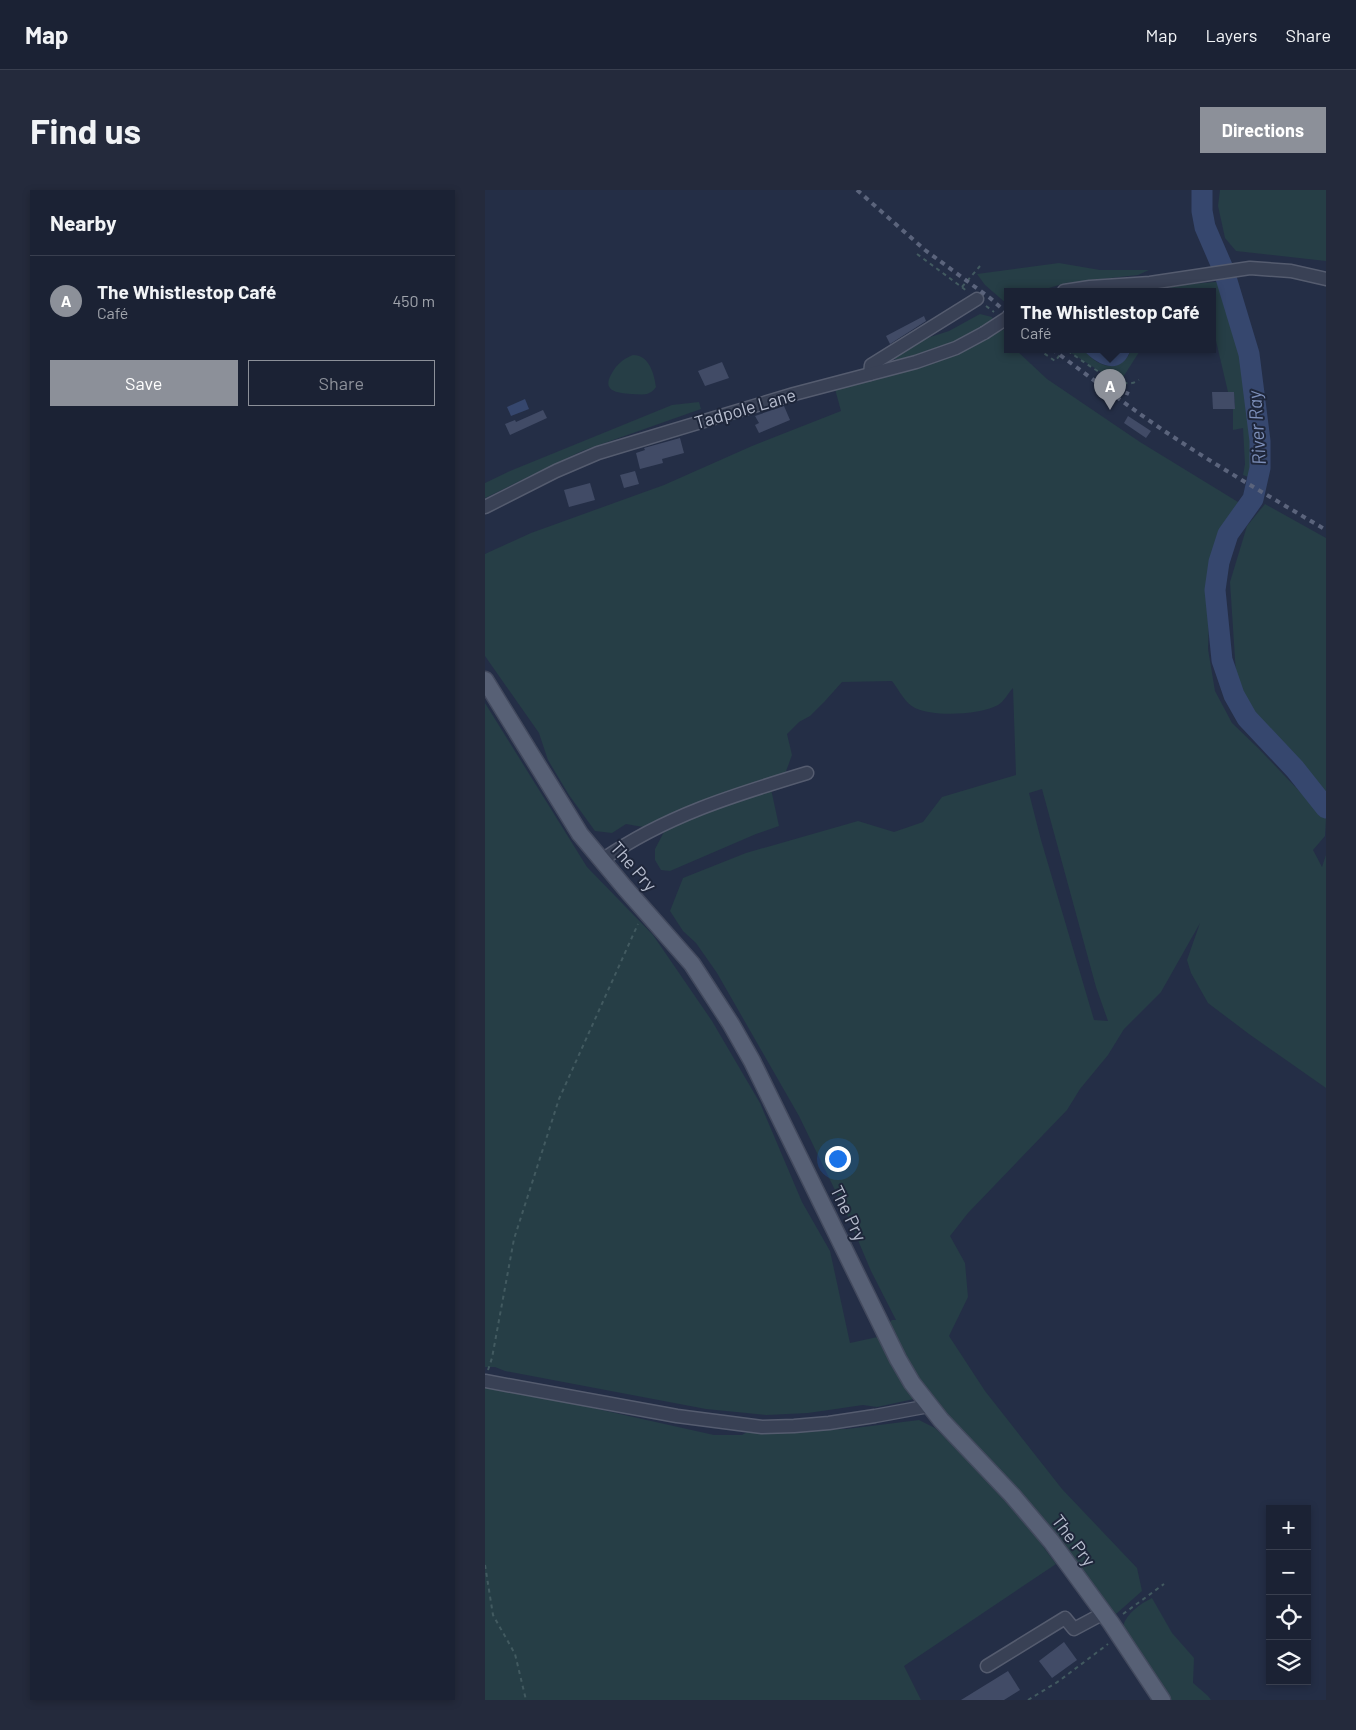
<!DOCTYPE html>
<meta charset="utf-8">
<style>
body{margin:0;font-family:Barlow,sans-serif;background:#242a3c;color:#f1f3f6}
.controls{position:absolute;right:15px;bottom:15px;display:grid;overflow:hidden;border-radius:0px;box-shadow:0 2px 8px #0003}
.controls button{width:45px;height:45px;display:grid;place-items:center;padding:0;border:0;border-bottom:1px solid #393f4f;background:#1b2234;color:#f1f3f6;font:25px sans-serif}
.you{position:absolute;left:352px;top:968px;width:18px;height:18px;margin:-12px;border:4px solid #fff;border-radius:50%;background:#1a73e8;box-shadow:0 0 0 8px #1a73e833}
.badge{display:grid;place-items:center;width:32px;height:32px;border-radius:50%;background:#8c9099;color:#fff;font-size:16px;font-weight:700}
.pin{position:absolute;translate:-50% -41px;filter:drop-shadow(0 1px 2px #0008)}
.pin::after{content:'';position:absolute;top:26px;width:18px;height:15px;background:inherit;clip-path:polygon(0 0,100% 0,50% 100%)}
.popup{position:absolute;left:519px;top:98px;width:212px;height:65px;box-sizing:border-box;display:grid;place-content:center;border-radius:0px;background:#1b2234;filter:drop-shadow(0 1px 4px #0005);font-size:16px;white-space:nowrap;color:#a0a4ac}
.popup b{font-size:19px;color:#f1f3f6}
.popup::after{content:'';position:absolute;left:50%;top:100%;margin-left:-10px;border:10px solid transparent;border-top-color:#1b2234}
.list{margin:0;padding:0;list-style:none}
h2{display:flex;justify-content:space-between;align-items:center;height:65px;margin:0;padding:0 20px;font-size:21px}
h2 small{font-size:16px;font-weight:400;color:#a0a4ac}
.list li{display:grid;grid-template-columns:32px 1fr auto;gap:15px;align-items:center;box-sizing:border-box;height:90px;padding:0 20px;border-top:1px solid #393f4f}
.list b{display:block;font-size:19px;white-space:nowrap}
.list p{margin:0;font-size:16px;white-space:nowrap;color:#a0a4ac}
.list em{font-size:16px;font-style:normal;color:#a0a4ac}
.actions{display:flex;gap:10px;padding:15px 20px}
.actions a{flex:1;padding:11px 0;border:1px solid #8c9099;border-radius:0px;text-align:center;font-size:18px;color:#8c9099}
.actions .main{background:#8c9099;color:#fff}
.icon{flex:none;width:28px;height:28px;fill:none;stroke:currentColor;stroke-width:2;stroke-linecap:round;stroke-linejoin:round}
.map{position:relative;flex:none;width:841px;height:1510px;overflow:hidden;border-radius:0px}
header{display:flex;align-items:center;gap:30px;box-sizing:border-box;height:70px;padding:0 25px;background:#1b2234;border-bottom:1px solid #393f4f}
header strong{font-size:24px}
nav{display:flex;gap:28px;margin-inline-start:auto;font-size:18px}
.intro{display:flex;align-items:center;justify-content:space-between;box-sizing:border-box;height:120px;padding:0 30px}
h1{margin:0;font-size:35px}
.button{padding:12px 22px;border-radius:0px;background:#8c9099;color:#fff;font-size:18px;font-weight:700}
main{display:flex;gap:30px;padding:0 30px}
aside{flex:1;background:#1b2234;border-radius:0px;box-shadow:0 2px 8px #0003}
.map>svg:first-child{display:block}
</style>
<header>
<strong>Map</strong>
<nav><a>Map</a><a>Layers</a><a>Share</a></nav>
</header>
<div class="intro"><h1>Find us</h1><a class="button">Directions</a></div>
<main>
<aside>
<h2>Nearby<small></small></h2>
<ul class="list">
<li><span class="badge">A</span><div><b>The Whistlestop Café</b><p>Café</p></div><em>450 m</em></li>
</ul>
<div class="actions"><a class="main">Save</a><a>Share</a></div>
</aside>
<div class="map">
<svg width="841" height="1510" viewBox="0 0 841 1510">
<rect width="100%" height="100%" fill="#242e46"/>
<!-- green -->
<g fill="#263e46" fill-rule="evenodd">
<path d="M735 0H841V71L751 61 740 48 733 16Z"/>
<path d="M574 73 615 80H664L653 85 581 93 554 101H522V114L500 95 492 84Z"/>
<path d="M731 92 740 101 760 182 770 269 768 289 758 285 760 274 758 238 748 240V219L750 218 749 202H743L728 138V101H686L685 96Z"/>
<path d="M495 124 507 127 508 131C488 143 428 176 406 168L436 150 464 141Z"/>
<path d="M520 139 522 141V159H530L562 189 655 252 753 312 756 321 731 352 726 375 723 459 730 501 747 533 773 558 841 629 840 646 828 660 837 677 841 665V898L764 844 723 813 706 783 702 770 715 733 676 802 639 839 623 865 595 899 582 920 483 1023 465 1046 480 1073 483 1107 464 1146 500 1201 577 1299 652 1378 657 1401 631 1424 583 1362 441 1202 402 1135 407 1130H411L386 1081 364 1029 314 926 232 783 211 753 198 741 185 721 198 688 261 663 373 631 409 642 438 632 457 607 531 585 528 498C523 503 519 512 513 515 495 525 448 527 430 518 420 513 414 500 407 491L357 492 340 511 325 526 314 532 302 544 307 565 300 584 225 610 158 637 141 634 127 643 110 641 84 605 63 570 54 543 0 466V364L46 343 179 295 267 256 356 221 350 199 484 157ZM557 599 611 797 623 831 609 830 556 650 544 603Z"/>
<path d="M580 159H597C608 169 618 181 634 173 641 169 644 167 646 159H656L635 192 616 182Z"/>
<path d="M148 165C164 165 169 183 171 197 169 200 167 202 162 204 157 205 151 204 146 204 132 203 116 201 127 183 132 174 138 169 148 165Z"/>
<path d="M214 212 216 219 97 261 0 308V293L25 281 187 215Z"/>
<path d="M780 314 841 348V609L768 525 751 484 745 392 762 336Z"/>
<path d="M0 513 102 677 168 745 227 831 275 913 317 1012 345 1061 365 1153 397 1146 429 1209 392 1217 378 1215 323 1223 281 1225 221 1219 20 1181 10 1177H0Z"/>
<path d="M286 599 294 636 271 644 185 681 176 680 170 670V659L180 640 204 626Z"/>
<path d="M0 1196 36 1202 229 1245H257L264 1241 362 1239 434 1230 450 1238 525 1312 571 1374 419 1476 436 1510H0Z"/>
<path d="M667 1408 687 1443 709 1468 708 1493 723 1506 726 1510H685L658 1465 638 1436C642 1423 655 1414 667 1408Z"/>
</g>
<!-- water -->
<g fill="#36476e">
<path d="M597 159H646C636 188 612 175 597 159Z"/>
<path d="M40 209 44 219 26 226 22 217Z"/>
</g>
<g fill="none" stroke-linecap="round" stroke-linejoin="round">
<!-- river -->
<path stroke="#36476e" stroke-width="21" d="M717 0V21L720 37 739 81 764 164 775 251V278L768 309 743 344 734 372 730 400 737 470 749 505 762 528 810 579 841 618"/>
</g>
<!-- building -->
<g fill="#414b66">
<path d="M439 126 441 131 405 154 401 146Z"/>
<path d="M237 172 244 188 220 196 213 181Z"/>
<path d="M727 202H749L750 219H728Z"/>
<path d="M299 216 305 230 274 243 270 235 274 233 270 226Z"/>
<path d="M58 220 62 228 25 245 20 234 30 230 31 232Z"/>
<path d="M643 226 666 241 661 248 639 233Z"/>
<path d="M195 248 199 263 177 269 178 273 155 279 151 263 160 260 159 258Z"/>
<path d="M150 281 154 294 139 298 135 285Z"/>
<path d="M105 293 110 310 84 317 79 300Z"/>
<path d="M579 1452 592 1470 567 1488 554 1471Z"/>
<path d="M523 1481 535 1500 519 1510H476Z"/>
</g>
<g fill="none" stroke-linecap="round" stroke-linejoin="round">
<!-- minor casing -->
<g stroke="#555c6f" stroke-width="15">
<g id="minor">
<path d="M579 101 605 97 665 93 765 78 806 81 841 89"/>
<path d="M385 184 386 175 492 109"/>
<path d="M0 317 71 281 113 263 309 204 431 172 471 158 499 143"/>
<path d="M117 670C180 626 249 605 322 583"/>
<path d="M0 1191 192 1226 277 1237 309 1236 344 1233 390 1226 444 1216"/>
<path d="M502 1476 580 1428 589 1439 619 1423"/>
</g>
</g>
<!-- major casing -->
<g stroke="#434a5e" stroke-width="19">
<path id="major" d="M0 490 95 644 140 698 207 774 246 834 267 871 413 1169 427 1193 456 1230 527 1305 566 1351 626 1433 677 1510"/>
</g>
<!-- path -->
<g stroke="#425a60" stroke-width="2" stroke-dasharray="4 4" stroke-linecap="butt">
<path d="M432 64 482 101"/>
<path d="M477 97 495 76"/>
<path d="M501 116 509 122"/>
<path d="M553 159 570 171 580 159C594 168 630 197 647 193 649 193 652 191 654 190"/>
<path d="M3 1180 7 1168 29 1049 74 909 153 734"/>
<path d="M0 1375 8 1425 30 1464 41 1510"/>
<path d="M638 1424 679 1394"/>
<path d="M543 1510 574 1491 623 1454"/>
</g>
<!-- minor -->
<use href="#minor" stroke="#394155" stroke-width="12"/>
<!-- major -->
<use href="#major" stroke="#576075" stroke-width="16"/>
<!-- rail -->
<g stroke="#5b647c" stroke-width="4" stroke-dasharray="5 5" stroke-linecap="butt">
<path d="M372 0 440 60 505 108 522 123"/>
<path d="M567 159C602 185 636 211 672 236 726 273 784 306 841 340"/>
<path d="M622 195 644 204"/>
</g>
<!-- minor-bridge casing -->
<g stroke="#555c6f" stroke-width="15" stroke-linecap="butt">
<path id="minor-bridge" d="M499 143 522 128"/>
</g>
<!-- minor-bridge -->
<use href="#minor-bridge" stroke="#394155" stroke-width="12"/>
</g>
<g text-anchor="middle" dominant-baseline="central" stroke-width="4" stroke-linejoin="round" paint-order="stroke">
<!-- street labels -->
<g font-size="18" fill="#b7bdce" stroke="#1e263a">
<text transform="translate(260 218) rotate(-16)">Tadpole Lane</text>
<text transform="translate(149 676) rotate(49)">The Pry</text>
<text transform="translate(364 1023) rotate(64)">The Pry</text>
<text transform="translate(589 1350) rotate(53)">The Pry</text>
</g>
<!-- water labels -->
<g font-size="19" font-style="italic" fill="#7c8eb8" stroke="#1e263a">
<text transform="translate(771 238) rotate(-94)">River Ray</text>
</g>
</g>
</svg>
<div class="controls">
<button>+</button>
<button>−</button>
<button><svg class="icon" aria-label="locate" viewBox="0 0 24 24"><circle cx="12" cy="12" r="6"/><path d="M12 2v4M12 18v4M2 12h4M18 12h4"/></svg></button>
<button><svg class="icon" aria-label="layers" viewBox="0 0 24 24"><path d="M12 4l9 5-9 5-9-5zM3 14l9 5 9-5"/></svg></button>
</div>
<div class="you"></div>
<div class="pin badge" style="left:625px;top:220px">A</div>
<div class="popup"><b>The Whistlestop Café</b>Café</div>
</div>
</main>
